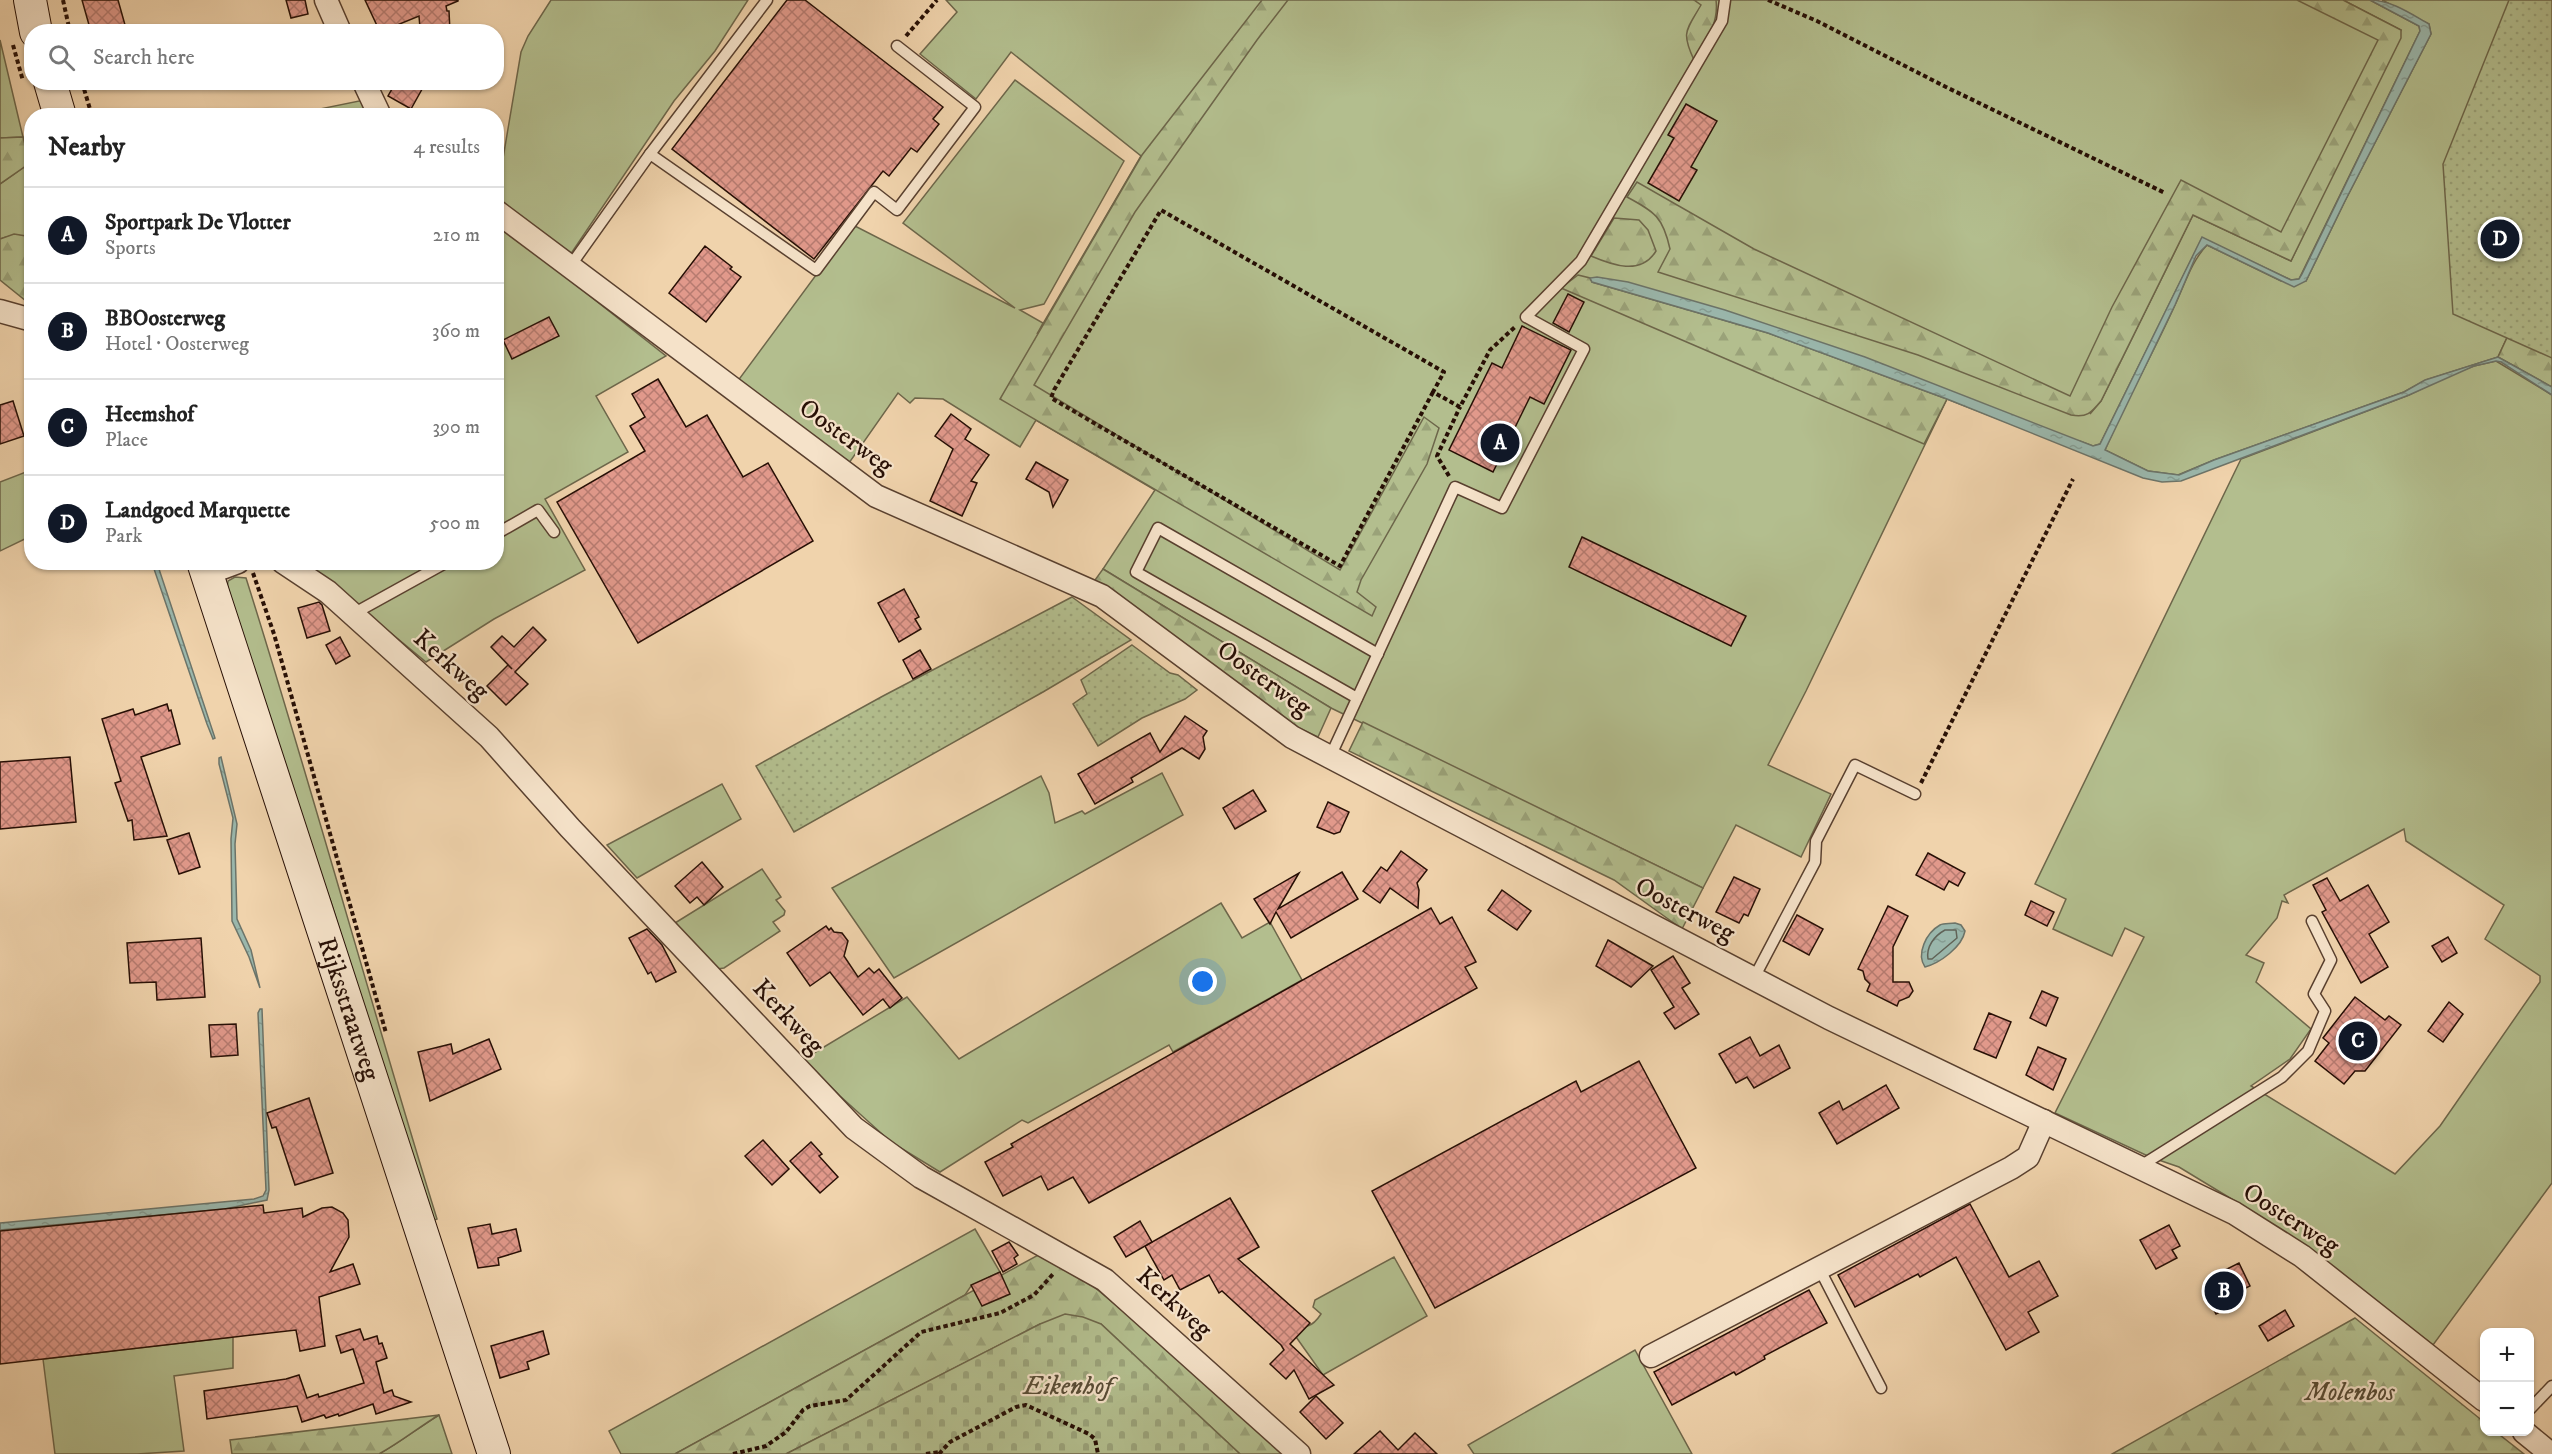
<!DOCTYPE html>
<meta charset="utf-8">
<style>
body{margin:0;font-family:"IM FELL DW Pica",serif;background:#f2f2f2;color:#222}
.controls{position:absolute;right:18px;bottom:18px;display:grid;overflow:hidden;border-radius:12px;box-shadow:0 2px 4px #0004}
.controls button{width:54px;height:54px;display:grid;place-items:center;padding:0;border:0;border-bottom:2px solid #e0e0e0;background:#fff;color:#222;font:30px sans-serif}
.you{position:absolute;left:1203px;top:982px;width:21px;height:21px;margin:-15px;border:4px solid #fff;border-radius:50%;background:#1a73e8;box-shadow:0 0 0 9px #1a73e833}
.badge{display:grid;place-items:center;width:39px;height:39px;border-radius:50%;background:#111827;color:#fff;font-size:20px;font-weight:700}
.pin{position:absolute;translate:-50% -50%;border:3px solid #fff;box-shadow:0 2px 6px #0006}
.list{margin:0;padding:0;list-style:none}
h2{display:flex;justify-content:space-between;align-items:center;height:78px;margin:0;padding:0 24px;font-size:26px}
h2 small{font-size:20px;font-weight:400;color:#767676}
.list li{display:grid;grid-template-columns:39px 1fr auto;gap:18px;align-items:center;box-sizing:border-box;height:96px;padding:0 24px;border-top:2px solid #e0e0e0}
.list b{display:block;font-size:22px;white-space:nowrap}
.list p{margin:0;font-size:20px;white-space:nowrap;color:#767676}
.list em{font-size:20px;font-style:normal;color:#767676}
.icon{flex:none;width:33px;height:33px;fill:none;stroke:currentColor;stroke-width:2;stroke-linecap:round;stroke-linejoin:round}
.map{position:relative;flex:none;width:2552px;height:1454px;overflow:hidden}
.search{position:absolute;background:#fff;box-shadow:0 2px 4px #0004;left:24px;top:24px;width:480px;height:66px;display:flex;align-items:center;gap:15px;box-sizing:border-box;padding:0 21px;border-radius:24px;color:#767676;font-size:22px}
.panel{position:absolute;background:#fff;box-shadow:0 2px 4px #0004;left:24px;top:108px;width:480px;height:462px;border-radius:24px}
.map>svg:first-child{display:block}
</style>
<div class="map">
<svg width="2552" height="1454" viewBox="0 0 2552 1454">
<defs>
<pattern id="forest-firs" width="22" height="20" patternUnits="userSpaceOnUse" patternTransform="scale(1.5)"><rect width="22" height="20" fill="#b3be8e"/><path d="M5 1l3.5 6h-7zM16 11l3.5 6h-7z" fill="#9aa279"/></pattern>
<pattern id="cemetery-stones" width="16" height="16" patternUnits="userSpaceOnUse" patternTransform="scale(1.5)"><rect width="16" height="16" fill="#b3be8e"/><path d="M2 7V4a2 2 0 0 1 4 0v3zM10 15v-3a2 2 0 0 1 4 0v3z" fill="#9aa279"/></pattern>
<pattern id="park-dots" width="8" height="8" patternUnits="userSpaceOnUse" patternTransform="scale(1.5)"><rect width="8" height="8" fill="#b3be8e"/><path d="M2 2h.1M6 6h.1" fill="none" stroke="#9aa279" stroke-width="1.8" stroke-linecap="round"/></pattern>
<pattern id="water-ripples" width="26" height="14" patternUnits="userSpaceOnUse" patternTransform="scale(1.5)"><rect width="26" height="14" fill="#9ab7ac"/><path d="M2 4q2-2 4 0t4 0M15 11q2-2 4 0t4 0" fill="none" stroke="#859c92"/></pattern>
<pattern id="building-cross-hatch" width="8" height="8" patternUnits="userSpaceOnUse" patternTransform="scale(1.5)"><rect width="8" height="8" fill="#e1998b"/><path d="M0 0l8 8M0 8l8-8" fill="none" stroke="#b67b70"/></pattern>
</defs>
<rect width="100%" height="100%" fill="#f0d3ac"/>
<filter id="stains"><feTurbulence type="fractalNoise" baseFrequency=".00333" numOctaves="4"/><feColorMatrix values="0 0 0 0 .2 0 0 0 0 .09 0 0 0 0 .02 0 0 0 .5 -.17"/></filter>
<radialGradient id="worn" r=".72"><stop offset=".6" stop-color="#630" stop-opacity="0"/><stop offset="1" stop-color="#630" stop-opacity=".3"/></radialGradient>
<!-- grass -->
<g fill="#b3be8e" stroke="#6d664a" stroke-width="1.5" fill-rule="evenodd">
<path d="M551 0H748L715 51 674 101 568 258 497 201 499 199 501 170 521 52 528 36Z"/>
<path d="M946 0H2321L2392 35 2290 248 2188 210 2090 414 2101 401 2193 215 2291 261 2401 30 2343 0H2370L2419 26 2420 31 2299 279 2291 280 2202 238 2100 444 2093 446 2080 441 2073 448 1947 399 1806 691 1768 765 1831 794 1801 857 1736 825 1703 888 1331 708 1103 569 1155 490 1036 420 1020 447 943 399 915 398 910 403 898 393 849 463 737 382 853 225 1015 308 903 223 1015 80 1124 161 1044 304 1020 310 1043 323 1037 334 1141 156 1011 52 976 99 920 54 957 12Z"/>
<path d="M2382 0H2552V241L2498 357 2426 380 2404 392 2214 460 2178 475 2148 471 2105 450C2126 401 2153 354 2175 305 2185 284 2191 262 2207 245L2281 281H2306L2345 201 2431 34 2429 24Z"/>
<path d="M0 40 23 137 0 138Z"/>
<path d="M364 100 374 115 290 116V115Z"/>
<path d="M30 163 31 242C22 232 12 235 0 239V184Z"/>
<path d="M497 225 505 229 666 356 596 396 628 452 545 499 585 570 494 619 426 662 306 563 496 562Z"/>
<path d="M2496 361 2552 395V1183L2433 1345 2318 1256 2253 1212 2179 1167 2150 1157 2055 1113 2144 937 2125 928 2112 956 2053 929 2066 899 2035 884 2241 459 2409 395 2445 377 2474 366ZM2404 829 2406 841 2504 905 2485 939 2540 976V982L2440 1126 2395 1174 2251 1086 2290 1059 2311 1029 2256 982 2264 963 2246 955 2277 918 2282 901 2288 903 2284 895Z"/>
<path d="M31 470V536L0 551V482Z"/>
<path d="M235 577 246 578C313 790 371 1006 437 1219L429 1222 331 902 298 813 227 591 228 581Z"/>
<path d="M1162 773 1183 815 894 978 832 888 1041 776 1049 793 1055 823 1082 811 1085 814Z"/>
<path d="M722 784 741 819 637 878 607 845Z"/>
<path d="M762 869 781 897 776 900 785 911 784 915 773 922 780 931 724 968 717 969 675 923Z"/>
<path d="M1221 903 1242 938 1270 922 1302 980 1173 1052 1169 1045 1028 1123 1022 1120 940 1172 891 1142 840 1096 804 1059 907 997 959 1059Z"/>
<path d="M975 1229 1000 1272 971 1286 965 1295 675 1454H621L609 1431Z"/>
<path d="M1394 1257 1427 1316 1323 1375 1289 1327C1305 1328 1312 1328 1321 1314L1313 1307 1315 1300Z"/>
<path d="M233 1337V1368L174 1376 184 1451 137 1454H55L43 1359Z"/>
<path d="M1635 1350 1692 1454H1474L1468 1445Z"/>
<path d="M439 1415 452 1454H379C401 1442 419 1427 439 1415Z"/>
</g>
<!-- forest -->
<g fill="url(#forest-firs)" stroke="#6d664a" stroke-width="1.5">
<path d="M1262 0H1288L1257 40 1135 212 1034 385 1340 570 1424 417 1439 428 1427 464 1361 580 1357 592 1376 607 1372 616 1000 399 1142 155Z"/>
<path d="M1694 0H1716C1719 24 1706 40 1694 60 1681 32 1686 31 1701 5Z"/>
<path d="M2297 0H2343L2401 30V38L2291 261 2193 215 2101 401C2091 413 2087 418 2071 415L1918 355 1658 272 1670 249C1663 217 1655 212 1627 197L1637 182 1754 249 2070 396 2112 307 2181 180 2281 232 2378 40Z"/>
<path d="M23 137 30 163 0 184V138Z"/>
<path d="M1614 218 1639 220 1648 230 1656 251C1641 276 1612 265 1591 256Z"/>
<path d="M14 234 26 236 31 242V301H26L0 280V239Z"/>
<path d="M2552 241V387L2498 357Z"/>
<path d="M1578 275 1590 278 1592 282 1768 333 1947 399 1924 444 1561 288Z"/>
<path d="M1103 569 1331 708 1318 737 1286 722 1095 580Z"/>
<path d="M1363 722 1703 888 1682 929 1614 880 1349 751Z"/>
<path d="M1040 1254 1087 1281 1172 1352 1286 1454H1240L1101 1324H1040L786 1454H675Z"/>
<path d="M2355 1318 2484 1422V1432H2496L2524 1454H2112Z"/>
<path d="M439 1415C419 1427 401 1442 379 1454H232L230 1440Z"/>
</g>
<!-- cemetery -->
<path fill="url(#cemetery-stones)" stroke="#6d664a" stroke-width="1.5" d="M1065 1314 1083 1317 1101 1324 1240 1454H786L1040 1324Z"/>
<!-- park -->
<g fill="url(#park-dots)" stroke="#6d664a" stroke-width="1.5">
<path d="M2509 0H2552V358L2453 314 2443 164Z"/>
<path d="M1072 597 1131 640 1043 692 794 832 756 766 883 696Z"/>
<path d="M1132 645 1170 673 1178 675 1197 690 1185 699 1142 718 1098 746 1073 704 1087 694 1081 680Z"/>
</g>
<!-- water -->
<g fill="url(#water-ripples)" stroke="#6c7469" stroke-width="1.5">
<path d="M2370 0C2391 0 2411 14 2429 24L2431 34 2345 201 2306 281 2294 287 2207 245 2196 256 2175 305 2105 450 2148 471 2179 475 2214 460 2404 392 2425 380 2498 357 2552 387V395L2501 362 2496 361 2474 366 2409 395 2181 481 2162 482 2143 478 1947 399 1768 333 1592 282 1590 278 1597 277 1628 282 1725 310 1865 357 2093 446 2100 444 2202 237 2291 280 2299 279 2302 274 2420 31 2419 26Z"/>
<path d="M152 563H157L215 738 213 739 207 724Z"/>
<path d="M221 757 237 824 235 844 237 919 251 950 260 988 249 957 232 921 231 839 233 818 219 764V758Z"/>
<path d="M1955 923 1961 925 1965 931C1962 947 1940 963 1925 967 1916 954 1926 933 1940 925 1944 923 1950 924 1955 923Z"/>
<path d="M260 1009H262L269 1190 267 1200 225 1209 0 1230V1223L254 1199 263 1196 266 1190 258 1013Z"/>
</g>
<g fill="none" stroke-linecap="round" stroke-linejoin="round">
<!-- shore -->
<path stroke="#606358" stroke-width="1.5" d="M1945 930H1956L1957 938 1932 959H1928C1926 947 1934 936 1945 930Z"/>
</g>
<!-- building -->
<g fill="url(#building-cross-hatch)" stroke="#270f05" stroke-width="1.5">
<path d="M82 0H118L127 32H91Z"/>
<path d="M286 0H305L308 14 291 18Z"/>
<path d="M365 0H458V1L446 6 447 11H449L450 32H435L434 27 420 28 419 16 380 32Z"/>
<path d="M787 0H805L943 107 933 119 939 124 917 152 911 148 889 176 883 171 814 259 672 149Z"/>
<path d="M396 82H426L411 109 388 96Z"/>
<path d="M1686 104 1717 121 1691 167 1697 170 1679 201 1648 183 1674 138 1668 135Z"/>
<path d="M705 246 732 267 730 269 741 277 706 322 669 293Z"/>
<path d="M1568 294 1584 302 1569 332 1553 323Z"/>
<path d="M549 317 559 336 512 359 503 340Z"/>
<path d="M1522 326 1571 350 1544 404 1530 397 1493 472 1449 450 1492 363 1502 368Z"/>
<path d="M658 379 686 427 707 415 743 477 768 463 813 541 638 643 557 502 645 451 630 426 645 417 632 394Z"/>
<path d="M13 401 24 436 0 444V405Z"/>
<path d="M951 414 971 429 965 439 989 455 971 481 977 483 962 516 930 501 953 449 935 436Z"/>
<path d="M1036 462 1068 480 1053 507 1049 492 1026 479Z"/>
<path d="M1582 537 1746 616 1731 646 1569 567Z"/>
<path d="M904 589 919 617 915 619 921 629 899 642 878 603Z"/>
<path d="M319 602 322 605 330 631 307 638 298 608Z"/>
<path d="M533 627 546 640 515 672 528 684 506 705 487 686 508 665 512 669 491 647 502 636 514 647Z"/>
<path d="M340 637 350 656 336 664 326 645Z"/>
<path d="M920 650 931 669 913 679 903 660Z"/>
<path d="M167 704 169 711 171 710 180 744 141 757 167 836 134 840 132 820 128 821 115 783 121 781 102 719 133 709 135 715Z"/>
<path d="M1185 716 1207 731 1203 737 1205 749 1199 759 1182 748 1131 778 1133 782 1095 804 1078 774 1150 733 1160 752Z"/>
<path d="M70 757 76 822 0 829V762Z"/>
<path d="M1253 790 1266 811 1235 829 1223 808Z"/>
<path d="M1328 802 1349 812 1340 832 1334 834 1317 827Z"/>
<path d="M189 833 200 867 179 874 167 840Z"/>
<path d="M1401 851 1427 870 1417 883 1419 890 1418 908 1390 888 1380 903 1363 891 1381 867 1387 871Z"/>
<path d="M1928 853 1965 873 1958 886 1949 881 1944 890 1916 875Z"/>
<path d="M702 862 723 887 704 905 697 897 690 903 675 886Z"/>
<path d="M1342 872 1358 899 1291 938 1276 912 1270 924 1254 899 1299 873 1278 909Z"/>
<path d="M1734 877 1760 889 1748 916 1744 914 1739 923 1716 912Z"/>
<path d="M2327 878 2340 901 2368 885 2389 922 2369 934 2388 967 2361 983 2322 912 2326 910 2313 885Z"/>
<path d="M1502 890 1531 911 1517 930 1488 910Z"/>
<path d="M2031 901 2054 912 2047 926 2025 915Z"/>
<path d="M1888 906 1908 916 1893 947V982H1909L1913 991 1909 997 1899 1001 1897 1006 1867 991 1870 984 1865 979 1863 971 1858 969Z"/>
<path d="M1431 908 1440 924 1452 917 1476 962 1465 967 1477 988 1089 1203 1073 1177 1048 1190 1041 1176 1003 1196 985 1162 1013 1147 1011 1144Z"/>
<path d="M1797 915 1823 929 1809 955 1783 941Z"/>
<path d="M826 926 829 930 831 928 834 932 842 933 848 941 844 956 858 977 869 968 874 973 879 969 902 998 890 1008 883 999 863 1015 830 972 810 986 787 953Z"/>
<path d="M647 929 662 945 676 972 656 982 651 972 648 974 629 938Z"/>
<path d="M2448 937 2457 953 2442 962 2432 946Z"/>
<path d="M201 938 205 997 157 1000 156 982 130 983 127 943Z"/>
<path d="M1608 940 1653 966 1631 987 1596 966Z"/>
<path d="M1673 956 1690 983 1682 988 1699 1014 1675 1029 1664 1013 1674 1007 1651 970Z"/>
<path d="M2042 991 2058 998 2046 1026 2030 1018Z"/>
<path d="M2355 997 2385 1020 2389 1016 2401 1025 2365 1071H2355L2344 1084 2315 1061 2329 1043 2323 1038Z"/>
<path d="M2449 1002 2463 1014 2443 1042 2428 1031Z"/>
<path d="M1989 1013 2011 1022 1996 1058 1974 1049Z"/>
<path d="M236 1024 238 1055 211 1057 209 1025Z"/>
<path d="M1750 1037 1760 1056 1779 1045 1790 1068 1754 1088 1747 1077 1736 1083 1719 1054Z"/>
<path d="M489 1039 501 1069 430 1101 418 1052 451 1044 453 1054Z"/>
<path d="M2038 1047 2066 1059 2053 1090 2026 1075Z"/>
<path d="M1639 1061 1696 1168 1435 1308 1372 1191 1576 1081 1581 1092Z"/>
<path d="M1886 1085 1899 1108 1837 1144 1819 1113 1839 1101 1843 1110Z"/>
<path d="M309 1098 333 1173 295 1185 276 1127 272 1128 267 1113Z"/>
<path d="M763 1140 789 1169 772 1185 745 1156Z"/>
<path d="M811 1142 822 1154 819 1156 838 1177 820 1193 790 1161Z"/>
<path d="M1230 1198 1259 1247 1238 1259 1310 1323 1290 1344 1334 1385 1309 1399 1294 1370 1286 1379 1270 1364 1284 1350 1281 1345 1222 1291 1219 1293 1209 1275 1180 1290 1172 1275 1164 1280 1145 1246Z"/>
<path d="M1970 1204 2009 1277 2039 1261 2058 1296 2028 1312 2039 1332 2006 1350 1956 1257 1920 1277 1918 1274 1855 1307 1838 1275Z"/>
<path d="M263 1205 264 1213 302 1208 303 1217 322 1208 332 1207 343 1213 348 1220 349 1237 330 1272 353 1264 360 1284 319 1297 325 1346 300 1351 296 1330 0 1364V1231Z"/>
<path d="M1140 1221 1152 1242 1126 1257 1114 1237Z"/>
<path d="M490 1224 492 1234 516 1229 521 1251 498 1258 499 1265 478 1268 468 1228Z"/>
<path d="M2169 1225 2180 1246 2172 1250 2177 1258 2156 1269 2140 1240Z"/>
<path d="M1009 1242 1018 1255 1014 1258 1017 1264 1003 1272 992 1251Z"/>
<path d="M2239 1263 2250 1286 2226 1298 2231 1306 2216 1314 2208 1299 2219 1293 2211 1277Z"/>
<path d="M1000 1272 1010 1294 982 1306 971 1285Z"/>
<path d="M1809 1290 1827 1323 1764 1356 1765 1359 1736 1375 1734 1372 1672 1405 1654 1372Z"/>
<path d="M2285 1310 2294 1326 2268 1341 2259 1326Z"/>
<path d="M360 1329 364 1340 377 1336 379 1344 382 1343 387 1358 376 1362 384 1393 392 1390 394 1396 411 1402 376 1414 373 1404 339 1416 338 1414 326 1418 324 1415 302 1422 297 1406 207 1419 204 1391 286 1379 299 1375 307 1398 318 1394 319 1397 364 1383 353 1349 341 1353 336 1336Z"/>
<path d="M543 1331 549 1354 527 1362 529 1369 500 1378 491 1346Z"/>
<path d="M1316 1396 1343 1423 1326 1439 1300 1412Z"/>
<path d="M1380 1431 1398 1450 1415 1433 1437 1454H1354Z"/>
</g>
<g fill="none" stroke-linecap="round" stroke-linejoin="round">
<!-- service casing -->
<g stroke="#59402f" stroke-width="13">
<g id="service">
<path d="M650 154 767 0"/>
<path d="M571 265 650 154 816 270 874 192 897 210 975 107 897 46"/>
<path d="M496 534 538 510 554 532"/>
<path d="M353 614 447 562"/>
<path d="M1357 698 1136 572 1158 528 1378 654"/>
<path d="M1330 757 1455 487 1502 508 1584 349 1526 317 1581 261 1722 21 1725 0"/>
<path d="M1754 978 1815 862 1816 841 1855 765 1915 794"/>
<path d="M2139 1167 2282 1077 2308 1051 2325 1011 2314 994 2331 960 2312 921"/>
<path d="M1819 1268 1881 1388"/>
<path d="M2530 1409 2552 1386"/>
</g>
</g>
<!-- minor casing -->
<g stroke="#59402f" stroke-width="25">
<g id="minor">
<path d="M326 0 340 32"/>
<path d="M364 82 380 116"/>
<path d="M496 211 876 496 1102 596 1292 737 1330 757 1829 1018 2234 1213 2302 1256 2484 1400"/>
<path d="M0 311 32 320"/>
<path d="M283 562 328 592 489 737 570 828 854 1128 921 1177 1105 1280 1299 1454"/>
<path d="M206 574 238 562"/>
<path d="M1651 1356 2011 1168 2028 1157 2044 1121"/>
<path d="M2524 1432 2551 1454"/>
</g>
</g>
<!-- secondary casing -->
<g stroke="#270f05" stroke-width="34">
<g id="secondary">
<path d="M30 0 36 32"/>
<path d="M50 82 60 116"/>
<path id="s1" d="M203 562 494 1454"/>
</g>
</g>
<!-- path -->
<g stroke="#270f05" stroke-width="4" stroke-dasharray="4.5 3" stroke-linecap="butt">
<path d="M63 0 70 32"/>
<path d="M1768 0 1817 21 1946 87 2165 193"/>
<path d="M906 36 937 0"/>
<path d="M13 45 23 81"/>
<path d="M82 82 92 116"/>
<path d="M1433 392 1340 566 1051 398 1054 390 1161 210 1444 372 1433 392 1460 407 1490 350 1516 326"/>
<path d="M1449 476 1437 456 1460 407"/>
<path d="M253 573 274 634 386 1033"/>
<path d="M1921 783 2073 479"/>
<path d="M733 1454 766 1446 786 1432 803 1410 810 1406 846 1400 921 1332 1000 1313 1034 1295 1054 1273"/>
<path d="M926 1454 939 1452"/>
<path d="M939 1454 950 1442 1016 1407 1026 1405 1089 1434 1095 1439 1098 1454"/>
</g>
<!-- service -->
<use href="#service" stroke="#f5e2c9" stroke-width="10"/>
<!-- minor -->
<use href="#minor" stroke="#f5e2c9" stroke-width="22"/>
<!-- secondary -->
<use href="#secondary" stroke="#f5e2c9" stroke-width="32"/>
</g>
<g text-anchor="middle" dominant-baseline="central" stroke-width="4.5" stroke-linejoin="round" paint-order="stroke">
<!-- street labels -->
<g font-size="26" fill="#270f05" stroke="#f5e2c9">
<text transform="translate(846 437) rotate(36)">Oosterweg</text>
<text transform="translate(451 665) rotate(42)">Kerkweg</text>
<text transform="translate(1264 679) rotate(36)">Oosterweg</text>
<text transform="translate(1685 910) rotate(28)">Oosterweg</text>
<text stroke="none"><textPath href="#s1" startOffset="470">Rijksstraatweg</textPath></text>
<text transform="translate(788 1017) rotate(47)">Kerkweg</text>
<text transform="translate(2291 1219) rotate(33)">Oosterweg</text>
<text transform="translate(1174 1303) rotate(42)">Kerkweg</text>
</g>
<!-- park labels -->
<g font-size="26" font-style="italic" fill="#584c35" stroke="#f5e2c9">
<text x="1068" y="1386">Eikenhof</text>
<text x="2350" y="1392">Molenbos</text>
</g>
</g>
<rect width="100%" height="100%" filter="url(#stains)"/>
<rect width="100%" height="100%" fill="url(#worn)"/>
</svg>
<div class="controls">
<button>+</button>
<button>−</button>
</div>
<div class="you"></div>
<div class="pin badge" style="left:1500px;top:443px">A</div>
<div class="pin badge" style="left:2224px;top:1291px">B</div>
<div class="pin badge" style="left:2358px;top:1041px">C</div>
<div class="pin badge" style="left:2500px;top:239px">D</div>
<div class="search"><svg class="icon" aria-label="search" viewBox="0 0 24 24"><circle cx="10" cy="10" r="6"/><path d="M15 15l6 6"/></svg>Search here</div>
<section class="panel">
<h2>Nearby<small>4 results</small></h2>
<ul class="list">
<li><span class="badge">A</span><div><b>Sportpark De Vlotter</b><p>Sports</p></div><em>210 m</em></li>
<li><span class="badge">B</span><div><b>BBOosterweg</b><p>Hotel · Oosterweg</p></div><em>360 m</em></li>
<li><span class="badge">C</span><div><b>Heemshof</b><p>Place</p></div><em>390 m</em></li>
<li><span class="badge">D</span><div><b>Landgoed Marquette</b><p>Park</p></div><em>500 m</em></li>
</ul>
</section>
</div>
